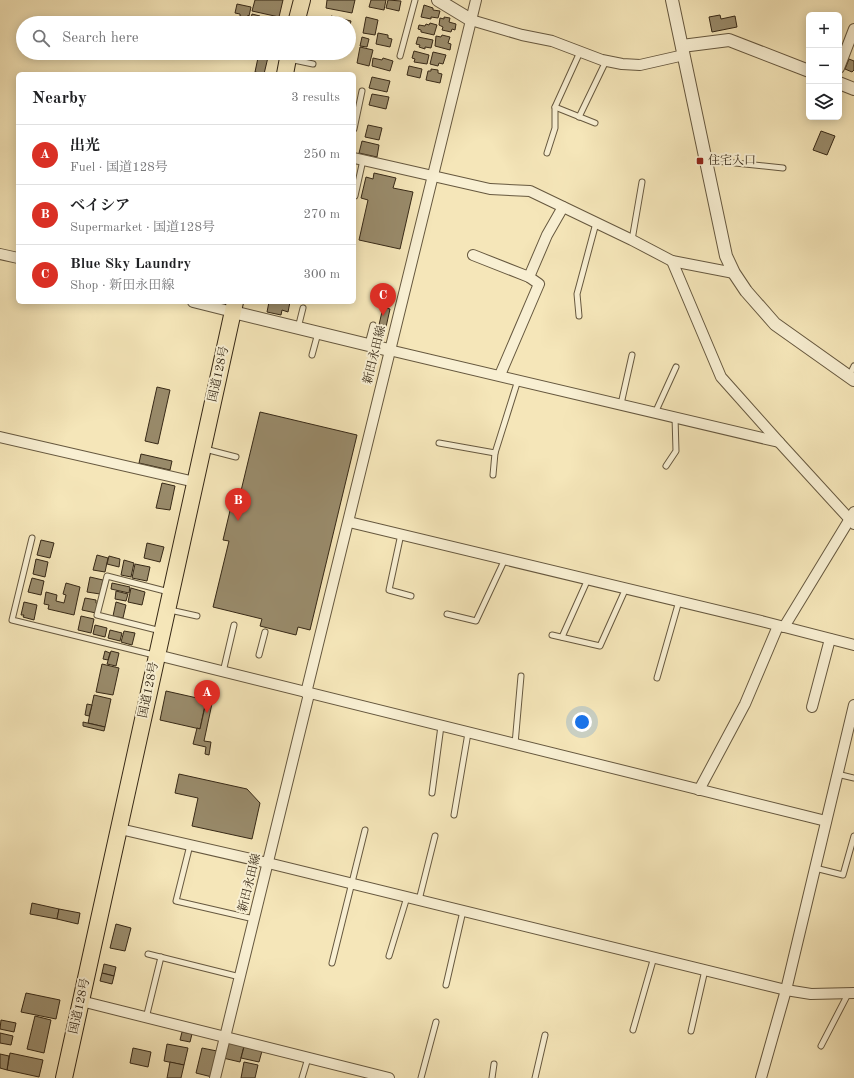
<!DOCTYPE html>
<meta charset="utf-8">
<style>
body{margin:0;font-family:"Old Standard TT","Noto Serif JP",serif;background:#f2f2f2;color:#202124}
.controls{position:absolute;right:12px;top:12px;display:grid;overflow:hidden;border-radius:6px;box-shadow:0 2px 10px #0003}
.controls button{width:36px;height:36px;display:grid;place-items:center;padding:0;border:0;border-bottom:1px solid #e0e0e0;background:#fff;color:#202124;font:20px sans-serif}
.you{position:absolute;left:582px;top:722px;width:14px;height:14px;margin:-10px;border:3px solid #fff;border-radius:50%;background:#1a73e8;box-shadow:0 0 0 6px #1a73e833}
.badge{display:grid;place-items:center;width:26px;height:26px;border-radius:50%;background:#d93025;color:#fff;font-size:13px;font-weight:700}
.pin{position:absolute;translate:-50% -33px;filter:drop-shadow(0 1px 2px #0008)}
.pin::after{content:'';position:absolute;top:21px;width:14px;height:12px;background:inherit;clip-path:polygon(0 0,100% 0,50% 100%)}
.list{margin:0;padding:0;list-style:none}
h2{display:flex;justify-content:space-between;align-items:center;height:52px;margin:0;padding:0 16px;font-size:17px}
h2 small{font-size:13px;font-weight:400;color:#757577}
.list li{display:grid;grid-template-columns:26px 1fr auto;gap:12px;align-items:center;box-sizing:border-box;height:60px;padding:0 16px;border-top:1px solid #e0e0e0}
.list b{display:block;font-size:15px;white-space:nowrap}
.list p{margin:0;font-size:13px;white-space:nowrap;color:#757577}
.list em{font-size:13px;font-style:normal;color:#757577}
.icon{flex:none;width:22px;height:22px;fill:none;stroke:currentColor;stroke-width:2;stroke-linecap:round;stroke-linejoin:round}
.map{position:relative;flex:none;width:854px;height:1078px;overflow:hidden}
.search{position:absolute;background:#fff;box-shadow:0 2px 10px #0003;left:16px;top:16px;width:340px;height:44px;display:flex;align-items:center;gap:10px;box-sizing:border-box;padding:0 14px;border-radius:22px;color:#757577;font-size:15px}
.panel{position:absolute;background:#fff;box-shadow:0 2px 10px #0003;left:16px;top:72px;width:340px;height:232px;border-radius:6px}
.map>svg:first-child{display:block}
</style>
<div class="map">
<svg width="854" height="1078" viewBox="0 0 854 1078">
<rect width="100%" height="100%" fill="#f5e6b9"/>
<filter id="stains"><feTurbulence type="fractalNoise" baseFrequency=".005" numOctaves="4"/><feColorMatrix values="0 0 0 0 .2 0 0 0 0 .09 0 0 0 0 .02 0 0 0 .5 -.17"/></filter>
<radialGradient id="worn" r=".72"><stop offset=".6" stop-color="#630" stop-opacity="0"/><stop offset="1" stop-color="#630" stop-opacity=".3"/></radialGradient>
<!-- building -->
<g fill="#998b6b" stroke="#362816">
<path d="M255 0H283L279 17 252 11Z"/>
<path d="M327 0H355L352 13 326 8Z"/>
<path d="M371 0H386L384 10 369 7Z"/>
<path d="M388 0 401 1 399 11 386 8Z"/>
<path d="M237 4 251 7 249 16 248 15 247 18 240 16V14L235 13Z"/>
<path d="M424 5 433 8V10L440 11 438 18 431 17V19L421 17Z"/>
<path d="M252 14 260 16 258 23H250Z"/>
<path d="M720 15 721 19 735 16 737 27 712 32 709 17Z"/>
<path d="M331 16 351 21 349 29V23H330Z"/>
<path d="M366 17 378 20 375 35 363 33Z"/>
<path d="M444 17 450 18 449 22 456 24 455 30 452 29 451 32 442 30 443 27 439 25 440 18 444 19Z"/>
<path d="M430 23 437 25 434 35 421 32V30L418 29 419 25 425 26 426 24 429 25Z"/>
<path d="M378 33 388 35V38L392 39 390 47 376 44Z"/>
<path d="M442 35 450 37 448 43 451 44 450 50 435 46 436 36 441 37Z"/>
<path d="M362 37 369 39 367 47 360 46Z"/>
<path d="M418 37 433 40 431 48 425 47V49L419 47 420 45 416 44Z"/>
<path d="M360 47 373 50 369 66 357 63Z"/>
<path d="M414 51 429 55 427 64 414 62 415 59 412 58Z"/>
<path d="M433 52 446 55 443 64 439 63 438 66 430 64Z"/>
<path d="M259 53H269L264 74 255 72Z"/>
<path d="M373 58 382 60 383 58 393 61 390 71 372 66Z"/>
<path d="M849 59 854 61V70L852 72 845 69Z"/>
<path d="M409 66 422 69 420 78 407 75Z"/>
<path d="M431 69 438 70V73L442 74 440 83 426 80 428 71H431Z"/>
<path d="M372 77 390 81 387 92 369 88Z"/>
<path d="M372 94 389 97 386 109 369 105Z"/>
<path d="M368 125 382 128 379 140 365 137Z"/>
<path d="M821 131 835 136 827 155 813 150Z"/>
<path d="M362 141 379 145 377 157 359 153Z"/>
<path d="M374 173 396 178 393 188 413 192 400 249 359 240 368 200 361 198 366 177 373 179Z"/>
<path d="M269 302H290L288 312 282 310 281 315 267 312Z"/>
<path d="M383 307 390 309 386 327 379 325Z"/>
<path d="M157 387 170 390 158 444 145 441Z"/>
<path d="M260 412 357 435 310 630 298 627 296 635 260 626 262 619 213 607 229 541 223 540 234 494 240 495Z"/>
<path d="M141 454 172 461 170 470 139 463Z"/>
<path d="M162 483 175 486 170 510 156 508Z"/>
<path d="M41 540 54 543 50 558 37 555Z"/>
<path d="M147 543 164 547 160 562 144 558Z"/>
<path d="M97 555 108 558 105 572 93 570Z"/>
<path d="M109 556 120 559 119 567 107 564Z"/>
<path d="M36 559 48 562 45 577 33 574Z"/>
<path d="M124 560 134 563 131 577 121 575Z"/>
<path d="M135 564 150 567 147 581 132 578Z"/>
<path d="M90 577 103 580 100 594 87 592Z"/>
<path d="M32 578 44 581 41 595 28 592Z"/>
<path d="M66 583 80 587 74 615 48 609 49 605 44 604 46 592 57 595 56 601 64 603 66 595 63 594Z"/>
<path d="M112 583 130 587 129 593 111 589Z"/>
<path d="M131 588 145 592 142 605 128 602Z"/>
<path d="M116 591 128 594 126 601 115 599Z"/>
<path d="M85 598 96 600V603L98 604 96 613 82 610Z"/>
<path d="M24 602 37 605 34 620 23 617 24 615H21Z"/>
<path d="M116 602 126 605 123 618 113 616Z"/>
<path d="M81 616 94 619 91 633 78 630Z"/>
<path d="M95 625 107 628 105 637 93 634Z"/>
<path d="M110 630 122 633 120 641 108 638Z"/>
<path d="M124 631 135 633 132 645 121 642Z"/>
<path d="M105 651 110 653 108 660 103 659Z"/>
<path d="M111 651 119 653 116 666 107 664Z"/>
<path d="M102 664 119 668 113 695 96 692Z"/>
<path d="M206 688 216 690 215 698 204 695Z"/>
<path d="M166 691 206 700 200 729 160 720Z"/>
<path d="M94 695 111 699 105 727 88 723Z"/>
<path d="M207 698 213 699 204 741 211 742 209 755 205 754 206 747 193 744 197 728 200 729Z"/>
<path d="M87 704 92 705 89 716 85 715Z"/>
<path d="M83 722 105 727 104 731 83 726Z"/>
<path d="M179 774 247 789 260 803 252 839 192 826 198 798 175 793Z"/>
<path d="M32 903 59 909 57 919 30 914Z"/>
<path d="M59 909 80 913 78 924 57 919Z"/>
<path d="M116 924 131 928 125 951 110 948Z"/>
<path d="M104 964 116 967 114 976 102 973Z"/>
<path d="M102 973 114 976 112 984 100 981Z"/>
<path d="M26 993 60 1000 56 1019 21 1012Z"/>
<path d="M35 1016 51 1020 44 1053 27 1049Z"/>
<path d="M1 1020 16 1023 14 1032 0 1029Z"/>
<path d="M182 1032 192 1034 190 1042 180 1040Z"/>
<path d="M0 1033 13 1036 11 1045 0 1043Z"/>
<path d="M226 1042 244 1046 240 1062 223 1058Z"/>
<path d="M167 1044 188 1048 184 1065 164 1061Z"/>
<path d="M244 1047 262 1051 259 1062 241 1058Z"/>
<path d="M133 1048 151 1052 148 1067 130 1063Z"/>
<path d="M202 1048 217 1051 212 1077 196 1073Z"/>
<path d="M10 1053 43 1060 39 1077 7 1070Z"/>
<path d="M0 1054 9 1056 7 1070 0 1068Z"/>
<path d="M170 1062 184 1065 181 1078H167Z"/>
<path d="M244 1062 258 1065 255 1078H241Z"/>
</g>
<g fill="none" stroke-linecap="round" stroke-linejoin="round">
<!-- service casing -->
<g stroke="#66583f" stroke-width="7">
<g id="service">
<path d="M400 56 415 0"/>
<path d="M289 59 313 64"/>
<path d="M555 107 595 123"/>
<path d="M579 117 606 61"/>
<path d="M354 129 362 91"/>
<path d="M547 153 555 128V107L580 52"/>
<path d="M706 160 783 168"/>
<path d="M355 196 363 160"/>
<path d="M632 240 642 182"/>
<path d="M579 316 577 294 596 223"/>
<path d="M298 328 303 308"/>
<path d="M368 344 373 325"/>
<path d="M312 355 318 333"/>
<path d="M849 376 854 366"/>
<path d="M621 404 632 355"/>
<path d="M655 413 676 367"/>
<path d="M439 443 495 453"/>
<path d="M205 449 236 457"/>
<path d="M666 466 676 451 675 417"/>
<path d="M493 475 495 453 518 380"/>
<path d="M401 534 389 590 411 596"/>
<path d="M32 538 12 620 154 655"/>
<path d="M170 610 197 616"/>
<path d="M447 614 476 621 505 559"/>
<path d="M161 631 97 615 107 576 169 592"/>
<path d="M552 635 600 646 626 588"/>
<path d="M562 637 588 579"/>
<path d="M259 655 265 632"/>
<path d="M223 672 234 625"/>
<path d="M657 678 679 601"/>
<path d="M515 744 521 676"/>
<path d="M837 774 854 778"/>
<path d="M432 793 441 726"/>
<path d="M454 815 468 733"/>
<path d="M190 845 176 901 254 919"/>
<path d="M815 868 843 875 854 836"/>
<path d="M419 900 435 836"/>
<path d="M148 954 240 977"/>
<path d="M389 956 407 897"/>
<path d="M332 963 365 830"/>
<path d="M446 985 463 911"/>
<path d="M146 1018 161 957"/>
<path d="M633 1030 654 957"/>
<path d="M691 1031 705 970"/>
<path d="M821 1046 848 994"/>
<path d="M302 1078 308 1058"/>
<path d="M421 1078 436 1022"/>
<path d="M492 1078 494 1064"/>
<path d="M535 1078 545 1035"/>
</g>
</g>
<!-- minor casing -->
<g stroke="#66583f" stroke-width="12">
<g id="minor">
<path d="M471 20 522 35 552 41 602 60 622 64 640 65 684 55"/>
<path d="M839 68 854 29"/>
<path d="M354 158 490 189 530 191 632 240 672 261 734 273"/>
<path d="M0 254 18 258"/>
<path d="M473 255 529 277 539 284 500 375"/>
<path d="M672 261 721 377 779 442 854 524"/>
<path d="M529 277 547 235 563 207"/>
<path d="M193 302 233 312"/>
<path d="M389 350 779 442"/>
<path d="M0 437 195 482"/>
<path d="M349 522 765 622 854 645"/>
<path d="M784 627 854 512"/>
<path d="M157 655 826 821"/>
<path d="M306 693 476 0"/>
<path d="M812 707 830 639"/>
<path d="M699 790 745 704 778 626"/>
<path d="M120 829 268 863 786 990 811 994 854 993"/>
<path d="M81 1001 389 1078"/>
<path d="M215 1078 309 694"/>
<path d="M761 1078 786 990 854 705"/>
</g>
</g>
<!-- tertiary casing -->
<g stroke="#66583f" stroke-width="14">
<g id="tertiary">
<path d="M438 0 471 20"/>
<path d="M672 0 726 256 734 273 746 291 775 324 854 380"/>
<path d="M682 46 729 40 809 71"/>
<path d="M839 83 854 89"/>
<path d="M233 312 389 350"/>
</g>
</g>
<!-- trunk casing -->
<g stroke="#362816" stroke-width="18">
<g id="trunk">
<path d="M296 23 302 0"/>
<path d="M285 74 289 53"/>
<path d="M64 1078 235 302"/>
</g>
</g>
<!-- service -->
<use href="#service" stroke="#f8efd2" stroke-width="5"/>
<!-- minor -->
<use href="#minor" stroke="#f8efd2" stroke-width="10"/>
<!-- tertiary -->
<use href="#tertiary" stroke="#f8efd2" stroke-width="12"/>
<!-- trunk -->
<use href="#trunk" stroke="#f5e6b9" stroke-width="16"/>
</g>
<!-- markers -->
<rect fill="#8f2418" stroke="#f8efd2" stroke-width="1.5" x="696" y="157" width="8" height="8" rx="2"/>
<g text-anchor="middle" dominant-baseline="central" stroke-width="4" stroke-linejoin="round" paint-order="stroke">
<!-- poi labels -->
<g font-size="12" fill="#362816" stroke="#f8efd2" text-anchor="start">
<text x="708" y="161">住宅入口</text>
</g>
<!-- street labels -->
<g font-size="12" fill="#362816" stroke="#f8efd2">
<text transform="translate(375 355) rotate(-76)">新田永田線</text>
<text transform="translate(219 374) rotate(-77)">国道128号</text>
<text transform="translate(149 690) rotate(-78)">国道128号</text>
<text transform="translate(250 883) rotate(-76)">新田永田線</text>
<text transform="translate(80 1006) rotate(-77)">国道128号</text>
</g>
</g>
<rect width="100%" height="100%" filter="url(#stains)"/>
<rect width="100%" height="100%" fill="url(#worn)"/>
</svg>
<div class="controls">
<button>+</button>
<button>−</button>
<button><svg class="icon" aria-label="layers" viewBox="0 0 24 24"><path d="M12 4l9 5-9 5-9-5zM3 14l9 5 9-5"/></svg></button>
</div>
<div class="you"></div>
<div class="pin badge" style="left:207px;top:713px">A</div>
<div class="pin badge" style="left:238px;top:521px">B</div>
<div class="pin badge" style="left:383px;top:316px">C</div>
<div class="search"><svg class="icon" aria-label="search" viewBox="0 0 24 24"><circle cx="10" cy="10" r="6"/><path d="M15 15l6 6"/></svg>Search here</div>
<section class="panel">
<h2>Nearby<small>3 results</small></h2>
<ul class="list">
<li><span class="badge">A</span><div><b>出光</b><p>Fuel · 国道128号</p></div><em>250 m</em></li>
<li><span class="badge">B</span><div><b>ベイシア</b><p>Supermarket · 国道128号</p></div><em>270 m</em></li>
<li><span class="badge">C</span><div><b>Blue Sky Laundry</b><p>Shop · 新田永田線</p></div><em>300 m</em></li>
</ul>
</section>
</div>
